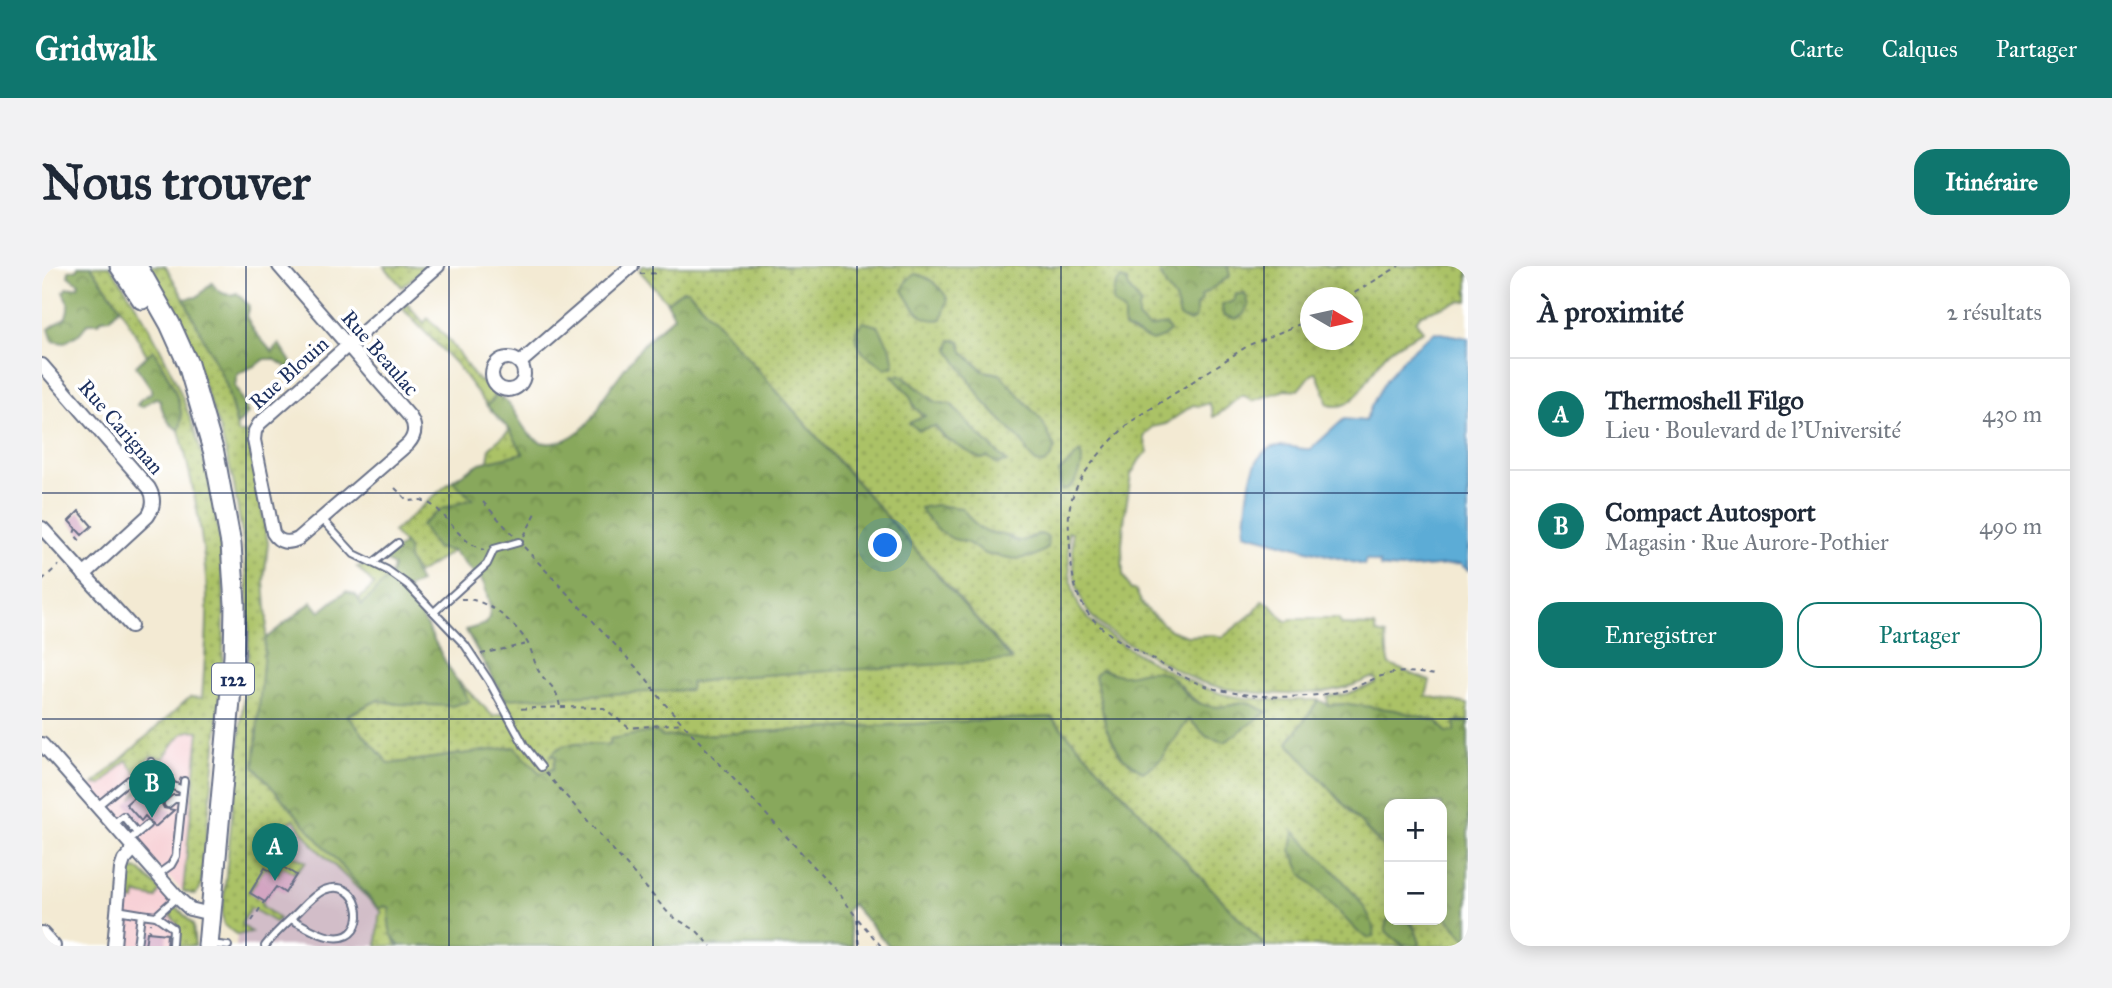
<!DOCTYPE html>
<html lang="fr">
<meta charset="utf-8">
<style>
body{margin:0;font-family:"IM FELL Great Primer",serif;background:#f2f2f3;color:#1f2937}
.controls{position:absolute;right:21px;bottom:21px;display:grid;overflow:hidden;border-radius:14px;box-shadow:0 4px 18px #0003}
.controls button{width:63px;height:63px;display:grid;place-items:center;padding:0;border:0;border-bottom:2px solid #e0e1e3;background:#fff;color:#1f2937;font:35px sans-serif}
.compass{position:absolute;left:1258px;top:21px;width:63px;height:63px;border-radius:50%;background:#fff;box-shadow:0 4px 18px #0003;rotate:99deg}
.you{position:absolute;left:844px;top:280px;width:24px;height:24px;margin:-18px;border:5px solid #fff;border-radius:50%;background:#1a73e8;box-shadow:0 0 0 10px #1a73e833}
.badge{display:grid;place-items:center;width:46px;height:46px;border-radius:50%;background:#0f766e;color:#fff;font-size:23px;font-weight:700}
.pin{position:absolute;translate:-50% -58px;filter:drop-shadow(0 2px 4px #0008)}
.pin::after{content:'';position:absolute;top:37px;width:24px;height:21px;background:inherit;clip-path:polygon(0 0,100% 0,50% 100%)}
.list{margin:0;padding:0;list-style:none}
h2{display:flex;justify-content:space-between;align-items:center;height:91px;margin:0;padding:0 28px;font-size:30px}
h2 small{font-size:23px;font-weight:400;color:#747a83}
.list li{display:grid;grid-template-columns:46px 1fr auto;gap:21px;align-items:center;box-sizing:border-box;height:112px;padding:0 28px;border-top:2px solid #e0e1e3}
.list b{display:block;font-size:26px;white-space:nowrap}
.list p{margin:0;font-size:23px;white-space:nowrap;color:#747a83}
.list em{font-size:23px;font-style:normal;color:#747a83}
.actions{display:flex;gap:14px;padding:21px 28px}
.actions a{flex:1;padding:16px 0;border:2px solid #0f766e;border-radius:21px;text-align:center;font-size:24px;color:#0f766e}
.actions .main{background:#0f766e;color:#fff}
.map{position:relative;flex:none;width:1426px;height:680px;overflow:hidden;border-radius:21px}
header{display:flex;align-items:center;gap:42px;box-sizing:border-box;height:98px;padding:0 35px;background:#0f766e;color:#fff}
header strong{font-size:33px}
nav{display:flex;gap:38px;margin-inline-start:auto;font-size:24px}
.intro{display:flex;align-items:center;justify-content:space-between;box-sizing:border-box;height:168px;padding:0 42px}
h1{margin:0;font-size:49px}
.button{padding:18px 32px;border-radius:21px;background:#0f766e;color:#fff;font-size:24px;font-weight:700}
main{display:flex;gap:42px;padding:0 42px}
aside{flex:1;background:#fff;border-radius:21px;box-shadow:0 4px 18px #0003}
.map>svg:first-child{display:block}
</style>
<header>
<strong>Gridwalk</strong>
<nav><a>Carte</a><a>Calques</a><a>Partager</a></nav>
</header>
<div class="intro"><h1>Nous trouver</h1><a class="button">Itinéraire</a></div>
<main>
<div class="map">
<svg width="1426" height="680" viewBox="0 0 1426 680">
<defs>
<pattern id="grass-dots" width="8" height="8" patternUnits="userSpaceOnUse" patternTransform="scale(1.75)"><rect width="8" height="8" fill="#abc266"/><path d="M2 2h.1M6 6h.1" fill="none" stroke="#8a9e57" stroke-width="1.8" stroke-linecap="round"/></pattern>
<pattern id="forest-crowns" width="20" height="18" patternUnits="userSpaceOnUse" patternTransform="scale(1.75)"><rect width="20" height="18" fill="#88a85b"/><path d="M2 6a3 3 0 1 1 6 0M12 15a3 3 0 1 1 6 0" fill="none" stroke="#6e894e"/></pattern>
</defs>
<rect width="100%" height="100%" fill="#fff"/>
<filter id="ink" filterUnits="userSpaceOnUse"><feTurbulence type="fractalNoise" baseFrequency=".0143" numOctaves="2"/><feDisplacementMap in="SourceGraphic" scale="14" xChannelSelector="R" yChannelSelector="G"/><feConvolveMatrix kernelMatrix="1 2 1 2 8 2 1 2 1" color-interpolation-filters="sRGB"/></filter>
<filter id="wash" filterUnits="userSpaceOnUse"><feTurbulence type="fractalNoise" baseFrequency=".00686" numOctaves="4" result="noise"/><feDisplacementMap in="SourceGraphic" scale="28" xChannelSelector="R" yChannelSelector="G"/><feGaussianBlur stdDeviation="1.57" result="paint"/><feColorMatrix in="noise" values="0 0 0 0 0 0 0 0 0 0 0 0 0 0 0 0 0 1.4 0 .05"/><feComposite in="paint" operator="in"/></filter>
<g filter="url(#wash)">
<rect width="100%" height="100%" fill="#f3ead3"/>
<!-- built -->
<g fill="#f7cfd4">
<path d="M148 431 160 432 141 625 120 605 46 523Z"/>
<path d="M95 603 145 651 142 680H79L87 607Z"/>
</g>
<!-- industrial -->
<path fill="#d2bdc8" d="M212 501 337 643 353 676 358 680H194Z"/>
<!-- grass -->
<g fill="url(#grass-dots)" stroke="#637862" stroke-width="2" fill-rule="evenodd">
<path d="M49 0H68C139 99 182 219 182 341 182 434 168 528 159 621L153 629 141 625 157 465C138 461 131 480 121 493L109 490 102 497 117 513 109 519 108 517 90 533 101 516 84 494 60 519 52 518 148 431 160 432C163 389 168 345 163 302 159 255 149 209 137 164 147 144 123 103 112 85L106 91 78 41Z"/>
<path d="M103 0H123L125 3 149 44 184 118 196 167H205L226 277 222 315 225 353 220 422 343 640 348 642 353 676 358 680H335L337 650 340 647 337 643 273 581 252 553 240 561 250 576 241 584 264 596 252 607 241 601 236 610 223 602 208 626 221 635 219 639 237 653 233 656 209 642 199 658 209 666 195 669 182 659 180 649 206 388 207 333 201 274 191 214 178 165 152 91Z"/>
<path d="M342 0H385L360 21Z"/>
<path d="M601 0H1426V35C1411 34 1395 44 1379 48L1374 55 1381 65C1370 71 1357 77 1347 85 1328 101 1315 151 1285 138L1284 130 1274 106 1267 111 1256 124 1246 123 1210 135 1201 129C1189 136 1183 146 1171 151L1170 143 1167 137 1158 140 1151 139 1124 158 1110 161 1102 171 1106 186 1098 193 1089 209 1083 247 1080 279 1081 309 1088 323 1094 325 1101 340 1128 364 1145 370 1170 369 1181 371 1211 347 1220 335C1232 337 1235 349 1245 356L1249 353H1296L1300 359 1333 360 1335 367 1344 369 1345 387 1348 399 1388 415 1384 430 1426 438V456L1416 454 1413 466H1403L1306 438 1286 439 1285 430 1305 428 1334 417V413L1330 412C1322 414 1314 419 1305 421 1266 432 1189 430 1152 413 1134 405 1117 394 1100 385 1078 373 1050 359 1040 335 1030 313 1031 289 1030 266H1026C1027 291 1026 317 1037 340 1050 368 1150 420 1181 428 1212 435 1245 434 1277 434L1246 477 1347 588V653L1344 656 1356 676 1362 680H1223L1009 451 620 471 614 465 568 473V479C550 479 521 472 510 489H514V496L511 503 498 507 472 481 347 498 305 450 336 434 356 438 427 435 415 414 451 450 469 446 424 364 444 358C452 344 447 324 438 311L431 307 411 285 375 308 366 293V283L351 266C376 246 417 202 446 195L448 181 468 164 482 187 970 393 646 24H641L625 36 597 4ZM1268 32H1310V74H1268ZM909 74 918 75 921 86 942 105 958 108 974 127 986 188 981 177 942 136ZM859 109 894 136 910 139 929 161 946 191 939 193 903 172 873 142ZM938 264C947 267 953 268 962 269 976 272 972 281 990 270L1004 283 990 291 943 288 924 276ZM1059 403 1080 410 1139 419C1159 447 1174 443 1205 436L1165 471 1147 453 1117 495 1079 490 1064 462 1053 409Z"/>
<path d="M365 38 382 57 386 52 406 73 433 111 455 129 445 140 413 97 360 42Z"/>
<path d="M327 299 349 309 320 340 316 334 332 319 315 301Z"/>
<path d="M91 603 98 604 118 624 114 632 94 628 93 635 84 633 87 607Z"/>
<path d="M135 641 151 659 153 680H134L136 659 126 646Z"/>
<path d="M1400 646 1426 675V680H1376L1378 677 1371 658 1365 654H1400Z"/>
</g>
<!-- forest -->
<g fill="url(#forest-crowns)" stroke="#526c5c" stroke-width="2">
<path d="M36 0H49L78 41 68 52 60 53 57 57H46L38 67 22 77 11 75 7 63 24 51 27 39 21 26 25 22 36 21 37 17 26 10 27 5 36 3Z"/>
<path d="M1118 0H1183L1186 1 1188 10 1159 30 1160 34 1154 40V51L1148 56 1138 51 1133 33 1124 21 1116 2Z"/>
<path d="M873 8C889 11 897 20 906 33L900 53C879 58 870 40 861 24L865 14Z"/>
<path d="M1079 13 1085 15 1087 22 1099 39 1096 43V52L1106 62 1124 59 1128 65 1121 71 1110 75 1082 62V47L1071 37C1071 27 1071 20 1079 13Z"/>
<path d="M170 17C176 26 185 32 195 27L207 40 204 50 212 65 230 86 237 78 249 96 248 103 232 93H223C212 103 205 101 195 109L193 120 206 147 195 160 184 118 142 33 155 31Z"/>
<path d="M641 24H646L970 394 690 411 649 417 648 424 463 433 424 364 444 358 448 351V341L442 318 438 311 431 307 411 285 394 282 379 259 400 243 430 233 411 215 438 197 481 187 468 164 445 140 455 129C475 137 478 169 499 176 520 182 544 163 554 147 558 141 559 134 564 128 575 112 588 95 600 80 609 69 622 60 632 50L625 36Z"/>
<path d="M1194 28H1203L1207 39 1201 49 1194 53 1181 49 1180 39 1192 35Z"/>
<path d="M821 56 836 60 849 83 852 100 843 103C827 88 814 90 814 64Z"/>
<path d="M909 74 918 75 921 86 941 105 958 108 1000 155 1013 182 1008 193 1002 198 994 196 986 188 981 177 942 136 907 84Z"/>
<path d="M111 84C122 102 147 144 137 164 123 157 121 145 117 133L114 132 100 141 95 139 99 133 109 127V122L94 100Z"/>
<path d="M859 109 894 136 910 139 929 161 965 196 955 198 946 191 939 193 903 172 893 160 877 164 867 157 883 150 873 142 867 128 850 110Z"/>
<path d="M1038 186C1044 198 1034 223 1019 225L1017 206Z"/>
<path d="M893 239 920 242C936 262 935 265 961 269 968 270 970 276 977 275 984 275 992 270 999 268L1006 271 1005 283 990 291 974 293 943 288 924 276 911 273 897 265 884 251 878 242Z"/>
<path d="M362 278 366 283V293L378 317 365 322 404 397 427 435 410 440 356 438 336 434 305 449 347 498 472 481 498 507 511 503 514 490H509C519 472 551 479 568 479V473L614 465 620 471 1009 451 1223 680H847L810 638 804 645 811 680H358C346 669 346 657 348 642L343 640 337 643 212 501 223 373 270 336 278 346 304 325 314 329 320 339 349 309 351 300 341 294Z"/>
<path d="M1059 403C1065 405 1074 409 1080 409 1091 410 1100 403 1113 405 1138 409 1136 424 1151 434 1168 445 1187 440 1205 436L1225 446 1183 476 1165 471 1147 453 1117 495 1101 506 1079 490 1064 462 1053 409Z"/>
<path d="M1277 434 1286 439 1306 438 1353 444 1395 455 1404 466H1413V456H1426V675L1400 646V538H1347V588L1246 477Z"/>
<path d="M1252 565C1272 586 1337 643 1332 670L1326 672 1316 666 1260 608 1249 584Z"/>
<path d="M1347 653C1370 654 1370 655 1378 677L1376 680C1360 680 1355 676 1344 665V656Z"/>
</g>
<!-- water -->
<path fill="#5cacd6" stroke="#3c6e9a" stroke-width="2" d="M1393 66 1426 72V304L1418 298 1359 303 1338 301V297L1324 293 1322 299 1202 267C1206 243 1203 183 1236 180 1248 179 1258 184 1269 183L1302 153 1323 155C1339 115 1358 91 1393 66Z"/>
<g id="blocks">
<!-- building -->
<g fill="#d3a5c2">
<path d="M37 245 50 260 40 269 27 255Z"/>
<path d="M108 517 122 534 120 538 122 542 132 544 113 561 103 550 99 555 84 538Z"/>
<path d="M241 601 254 609 243 627 234 621 223 636 208 627 223 602 236 610Z"/>
<path d="M105 666 125 668 124 680H103Z"/>
</g>
</g>
</g>
<g filter="url(#ink)">
<use href="#blocks" fill-opacity="0" stroke="#677087" stroke-width="2"/>
<g fill="none" stroke-linecap="round" stroke-linejoin="round">
<!-- service casing -->
<g stroke="#677087" stroke-width="10">
<g id="service">
<path d="M280 253 312 288 345 304 366 319 423 379 447 415 482 479 499 501"/>
<path d="M331 297 356 277"/>
<path d="M392 346 445 298 452 283 477 276"/>
<path d="M109 496 131 520 141 524"/>
<path d="M126 538 132 533H140"/>
<path d="M54 541 87 514"/>
<path d="M70 559 81 550 95 567"/>
<path d="M85 576 105 559"/>
<path d="M115 609 129 599 134 590 142 515"/>
<path d="M75 644 99 648 95 680"/>
<path d="M99 648 114 650 135 631"/>
<path d="M114 650 131 662 130 678"/>
<path d="M168 678 186 680"/>
<path d="M223 680C232 668 242 659 253 649 262 640 271 629 282 624 319 610 327 666 300 671 283 674 263 660 249 653"/>
</g>
</g>
<!-- minor casing -->
<g stroke="#677087" stroke-width="16">
<g id="minor">
<path d="M237 0 368 151C374 160 374 169 366 178L256 273C246 278 237 277 231 267L212 174 213 165 217 158 396 0"/>
<circle cx="466" cy="108" r="16"/>
<path d="M478 97 590 0"/>
<path d="M0 99 107 222C113 232 112 241 106 250L42 309"/>
<path d="M0 262 89 360"/>
<path d="M0 478 135 631 148 643 169 648"/>
<path d="M0 667 12 680"/>
<path d="M72 680 79 603 82 594 91 584"/>
</g>
</g>
<!-- primary casing -->
<g stroke="#677087" stroke-width="23">
<g id="primary">
<path d="M78 0 100 33"/>
<path d="M95 0 128 58 146 98 172 187 189 278 193 338 192 390 166 680"/>
</g>
</g>
<!-- path -->
<g stroke="#677087" stroke-width="2" stroke-dasharray="5 5" stroke-linecap="butt">
<path d="M598 8 618 7"/>
<path d="M1304 32 1357 0"/>
<path d="M1268 54 1207 79 1090 155C1068 174 1033 211 1028 240 1025 257 1028 277 1029 294 1033 345 1054 362 1097 386 1117 396 1137 410 1158 418 1198 433 1260 434 1301 425 1318 421 1333 410 1351 407 1365 405 1379 407 1393 409"/>
<path d="M353 222 366 235C372 235 377 233 382 235 406 244 412 274 442 284"/>
<path d="M441 236 471 269"/>
<path d="M34 262 32 268 39 276"/>
<path d="M482 270 494 247"/>
<path d="M482 281 604 412 622 437 799 630 815 652 818 680"/>
<path d="M0 314 17 299"/>
<path d="M419 333C442 331 470 354 483 373 490 382 491 394 496 404 507 422 514 417 518 441L474 443"/>
<path d="M439 388 485 378"/>
<path d="M519 441 562 442 587 462 641 457"/>
<path d="M504 507 628 649 655 665 669 680"/>
<path d="M816 653 839 680"/>
<path d="M210 655 222 636"/>
<path d="M105 666H107L108 657"/>
</g>
<!-- service -->
<use href="#service" stroke="#fff" stroke-width="6"/>
<!-- minor -->
<use href="#minor" stroke="#fff" stroke-width="12"/>
<!-- primary -->
<use href="#primary" stroke="#fff" stroke-width="19"/>
</g>
</g>
<!-- grid -->
<path fill="none" stroke="#1b2f5e" stroke-width="2" stroke-opacity="0.55" d="M204 0V680M407 0V680M611 0V680M815 0V680M1019 0V680M1222 0V680M0 227H1426M0 453H1426"/>
<g text-anchor="middle" dominant-baseline="central" stroke-width="7" stroke-linejoin="round" paint-order="stroke">
<!-- shield labels -->
<rect fill="#fff" stroke="#5f6d8e" stroke-width="2" x="170" y="397.5" width="42" height="31" rx="5"/>
<g font-size="19" font-weight="bold" fill="#1b2f5e">
<text x="191" y="413">122</text>
</g>
<!-- street labels -->
<g font-size="21" fill="#1b2f5e" stroke="#fff">
<text transform="translate(338 87) rotate(49)">Rue Beaulac</text>
<text transform="translate(247 107) rotate(-42)">Rue Blouin</text>
<text transform="translate(79 161) rotate(49)">Rue Carignan</text>
</g>
</g>
</svg>
<div class="controls">
<button>+</button>
<button>−</button>
</div>
<svg class="compass" viewBox="-18 -18 36 36"><path d="M0-13l5 13h-10z" fill="#e53935"/><path d="M0 13l5-13h-10z" fill="#747a83"/></svg>
<div class="you"></div>
<div class="pin badge" style="left:233px;top:615px">A</div>
<div class="pin badge" style="left:110px;top:552px">B</div>
</div>
<aside>
<h2>À proximité<small>2 résultats</small></h2>
<ul class="list">
<li><span class="badge">A</span><div><b>Thermoshell Filgo</b><p>Lieu · Boulevard de l'Université</p></div><em>430 m</em></li>
<li><span class="badge">B</span><div><b>Compact Autosport</b><p>Magasin · Rue Aurore-Pothier</p></div><em>490 m</em></li>
</ul>
<div class="actions"><a class="main">Enregistrer</a><a>Partager</a></div>
</aside>
</main>
